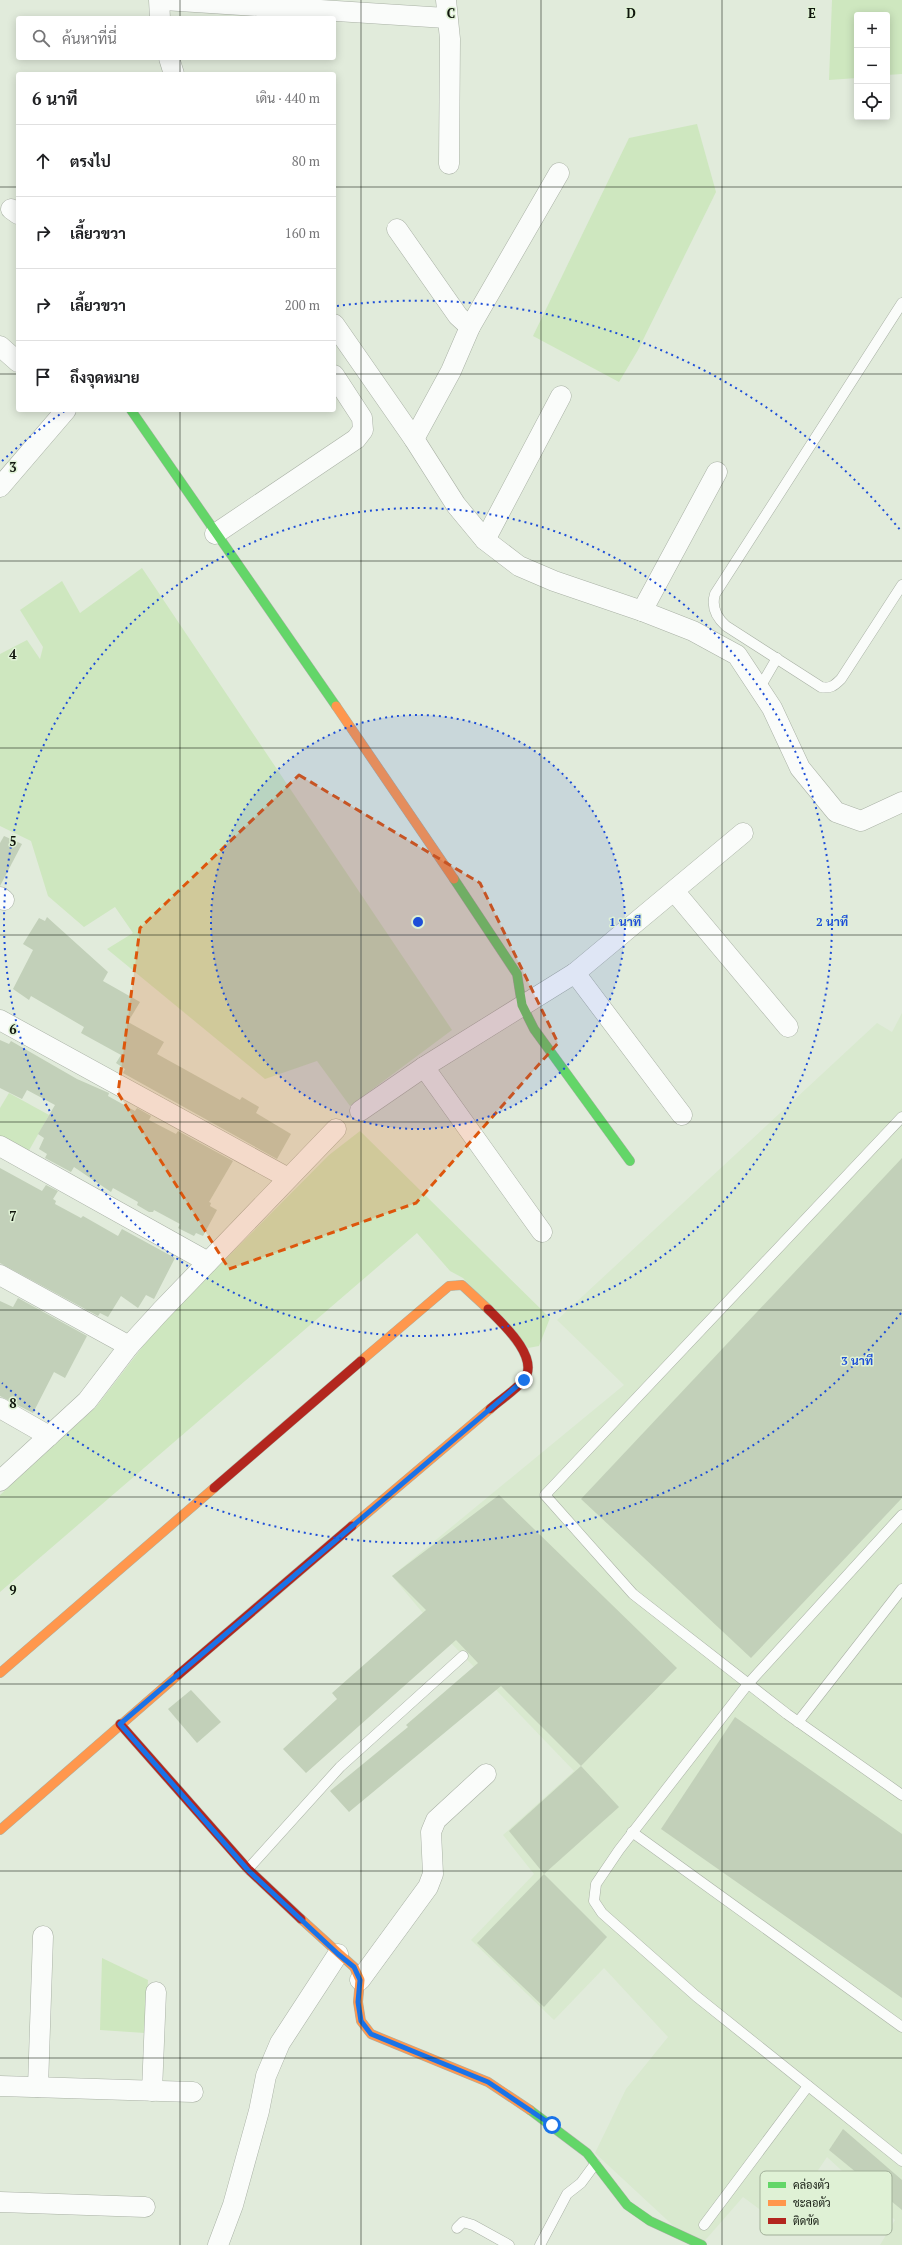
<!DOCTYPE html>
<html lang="th">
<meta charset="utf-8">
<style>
body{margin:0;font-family:"PT Serif",Sarabun,serif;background:#f6f6f6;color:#202124}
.controls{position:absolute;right:12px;top:12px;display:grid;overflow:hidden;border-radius:4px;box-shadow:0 2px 10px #0003}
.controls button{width:36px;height:36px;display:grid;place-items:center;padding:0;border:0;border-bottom:1px solid #e0e0e0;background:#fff;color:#202124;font:20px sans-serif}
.stop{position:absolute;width:12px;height:12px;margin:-9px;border:3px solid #1a73e8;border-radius:50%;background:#fff}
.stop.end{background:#1a73e8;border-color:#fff;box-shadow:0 1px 4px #0008}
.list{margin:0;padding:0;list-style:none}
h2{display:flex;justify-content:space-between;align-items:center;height:52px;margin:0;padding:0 16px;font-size:17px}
h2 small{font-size:13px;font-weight:400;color:#757577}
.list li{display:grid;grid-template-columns:26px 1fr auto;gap:12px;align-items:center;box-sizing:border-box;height:72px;padding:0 16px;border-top:1px solid #e0e0e0}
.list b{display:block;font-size:15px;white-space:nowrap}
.list em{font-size:13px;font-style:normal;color:#757577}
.icon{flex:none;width:22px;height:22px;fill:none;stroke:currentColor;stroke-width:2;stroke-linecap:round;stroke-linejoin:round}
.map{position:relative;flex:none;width:902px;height:2245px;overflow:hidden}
.search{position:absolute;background:#fff;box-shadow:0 2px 10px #0003;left:16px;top:16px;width:320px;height:44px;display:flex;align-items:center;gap:10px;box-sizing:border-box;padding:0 14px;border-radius:4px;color:#757577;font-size:15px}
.panel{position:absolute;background:#fff;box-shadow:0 2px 10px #0003;left:16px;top:72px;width:320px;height:340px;border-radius:4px}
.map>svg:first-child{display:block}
</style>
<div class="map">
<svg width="902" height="2245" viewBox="0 0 902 2245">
<rect width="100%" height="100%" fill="#e1ebdb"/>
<!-- built -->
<path fill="#d9e9cf" d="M902 1013V2245H880L895 2220 827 2157 781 2225 743 2197 701 2245H694L595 2153 626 2089 668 2037 604 1968 554 2020 471 1940 534 1874 503 1835 574 1771 427 1618 392 1576 624 1385 557 1320 877 1023 892 1032Z"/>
<!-- green -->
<g fill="#cee7bf">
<path d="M832 0H902V74L887 75V15H857V78L829 80Z"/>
<path d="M697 124 716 192 638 350 619 382 533 336 629 138Z"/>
<path d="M142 568 452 1030 350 1106 317 1061 265 1079 107 949 133 933 115 907 84 927 48 896 31 841 0 826V654L27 640 40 659 43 647 20 610 62 581 80 613Z"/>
<path d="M9 1093 49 1115 27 1154 0 1139V1108Z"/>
<path d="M360 1131 550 1318 539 1346 528 1348 463 1278 450 1271 417 1233 0 1592V1495L96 1407 157 1328 329 1155Z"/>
<path d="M102 1958 148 1980 145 2033 100 2030Z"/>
</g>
<!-- building -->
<g fill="#c2d0b9">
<path d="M4 836 22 844 0 886V843Z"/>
<path d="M47 917 108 972 103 981 140 1002 128 1022 164 1042 157 1054 240 1100 242 1097 259 1107 256 1113 291 1134 277 1159 123 1073 125 1069 116 1063 121 1055 81 1033 84 1027 31 996 29 1000 13 989 33 950 23 944 39 918 45 921Z"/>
<path d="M0 1040 9 1044 11 1041 77 1079 109 1093 108 1096 135 1111 137 1108 151 1116 149 1120 176 1134 178 1131 233 1161 209 1202 211 1203 210 1206 217 1210 203 1236 196 1233 194 1236 178 1228 180 1224 154 1210 153 1212H149L137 1205 138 1202 113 1188 111 1192 74 1167 71 1172 45 1158 47 1154 39 1149 44 1138 38 1134 55 1105 27 1090 22 1099 0 1088Z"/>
<path d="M902 1158V1498L751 1658 581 1499Z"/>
<path d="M0 1168 42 1191 46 1185 58 1191 53 1199 56 1201 55 1204 81 1218 83 1216 118 1236 122 1229 175 1258 154 1299 146 1295 138 1308 121 1296 108 1317 100 1313 98 1316 0 1263Z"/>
<path d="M18 1298 87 1336 65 1378 54 1372 33 1413 0 1396V1301L13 1307Z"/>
<path d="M499 1495 677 1668 581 1766 501 1686 349 1812 330 1791 408 1727 406 1725 478 1663 456 1640 306 1773 283 1749 337 1699 332 1693 426 1610 392 1576Z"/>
<path d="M191 1690 221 1722 197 1743 168 1709Z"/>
<path d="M735 1717 902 1834V1998L661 1829Z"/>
<path d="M581 1766 619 1807 544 1874 509 1831Z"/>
<path d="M544 1874 607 1937 544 2007 477 1943Z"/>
<path d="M843 2129 902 2180V2210L829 2150Z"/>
</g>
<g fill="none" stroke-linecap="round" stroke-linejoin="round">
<!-- lane casing -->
<g stroke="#a9b1a5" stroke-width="11">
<g id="lane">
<path d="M902 303 715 594C711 607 716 617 726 626L821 687C830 689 834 686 841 679L902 585"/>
<path d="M759 689 777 658"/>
<path d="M902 1117 545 1495 633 1594 787 1714 902 1795"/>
<path d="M902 1515 748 1684 619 1850 596 1884 594 1901 602 1913 696 1996 902 2161"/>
<path d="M798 1722 902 1589"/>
<path d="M632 1832 902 2027"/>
<path d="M248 1869 340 1767 463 1656"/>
<path d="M704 2225 808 2086"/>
<path d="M457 2228 463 2222 473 2225 509 2245"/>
<path d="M540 2245 567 2194 581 2183 595 2164"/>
</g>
</g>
<!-- street casing -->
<g stroke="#a9b1a5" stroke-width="21">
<g id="street">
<path d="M159 0 160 18"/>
<path d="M164 0 446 18"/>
<path d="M446 0 450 39 449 164"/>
<path d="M169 58 174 74"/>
<path d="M11 209 18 214"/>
<path d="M397 229 458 316 470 327"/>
<path d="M334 324 414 439 456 505 485 540 519 566 554 581 642 611 693 631 737 655 772 708 800 768 836 812 861 821 902 802"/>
<path d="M0 346 18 362"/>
<path d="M414 439 451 371 470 327 559 173"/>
<path d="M0 487 66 410"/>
<path d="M215 534 356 439 363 430 362 418 334 375"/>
<path d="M485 540 561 396"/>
<path d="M642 611 717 472"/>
<path d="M675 892 788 1027"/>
<path d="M0 897 4 900"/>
<path d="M575 973 682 1115"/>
<path d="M0 1020 288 1178"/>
<path d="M424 1067 542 1232"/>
<path d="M360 1111 424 1067 575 973 743 833"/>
<path d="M0 1146 208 1262"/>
<path d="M0 1275 129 1346"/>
<path d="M0 1408 49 1436"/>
<path d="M0 1481 87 1401 129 1346 161 1311 336 1129"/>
<path d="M360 1980 428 1887 433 1874 431 1832 436 1820 486 1774"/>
<path d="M0 2086 193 2092"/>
<path d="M38 2087 43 1936"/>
<path d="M152 2091 156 1992"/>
<path d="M0 2202 145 2207"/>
<path d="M218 2245 233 2205 259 2111 266 2076 280 2043 338 1954"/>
</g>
</g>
<!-- fast casing -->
<g stroke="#a9b1a5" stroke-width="10">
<g id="fast">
<path d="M131 410 336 706"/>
<path d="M454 879 517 974 522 1005 534 1029 630 1161"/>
<path d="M530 2110 587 2153 627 2205 650 2221 702 2245"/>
</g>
</g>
<!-- slow casing -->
<g stroke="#a9b1a5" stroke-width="10">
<g id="slow">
<path d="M336 706 454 879"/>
<path d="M361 1361 449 1286 462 1285 488 1309"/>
<path d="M352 1526 490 1409"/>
<path d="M0 1673 214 1488"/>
<path d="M0 1830 178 1675"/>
<path d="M301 1919 354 1967 360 1980 358 2002 361 2021 371 2034 488 2082 530 2110"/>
</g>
</g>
<!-- jam casing -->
<g stroke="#a9b1a5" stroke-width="10">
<g id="jam">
<path d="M488 1309C502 1323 542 1359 523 1381 513 1392 500 1400 490 1409"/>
<path d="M214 1488 361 1361"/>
<path d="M178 1675 352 1526"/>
<path d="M120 1724 248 1869 301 1919"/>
</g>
</g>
<!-- lane -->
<use href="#lane" stroke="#fafcfa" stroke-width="10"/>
<!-- street -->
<use href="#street" stroke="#fafcfa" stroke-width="20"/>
<!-- fast -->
<use href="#fast" stroke="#63d668" stroke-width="9"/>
<!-- slow -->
<use href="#slow" stroke="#ff974d" stroke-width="9"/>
<!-- jam -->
<use href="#jam" stroke="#b3261e" stroke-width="9"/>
</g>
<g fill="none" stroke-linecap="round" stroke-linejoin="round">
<!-- route -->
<path stroke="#1a73e8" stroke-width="5" d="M524 1380 120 1724 248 1870 338 1954 354 1967 360 1980 358 2002 361 2021 371 2034 488 2082 552 2125"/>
</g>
<!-- marked area -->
<path fill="#dd560c" fill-opacity="0.2" stroke="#dd560c" stroke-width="3" stroke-dasharray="8 5" stroke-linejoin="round" d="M299 775 480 883 558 1043 416 1203 229 1269 118 1093 140 928Z"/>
<!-- grid -->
<path fill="none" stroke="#10160d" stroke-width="1" stroke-opacity="0.55" d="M180 0V18M361 0V2245M541 0V2245M722 0V2245M180 58V74M0 187H18M334 187H902M0 374H18M334 374H902M180 410V2245M0 561H902M0 748H902M0 935H902M0 1122H902M0 1310H902M0 1497H902M0 1684H902M0 1871H902M0 2058H902"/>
<!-- distance rings -->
<circle cx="418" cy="922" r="207" fill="#1d4ed8" fill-opacity=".12"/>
<g fill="none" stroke="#1d4ed8" stroke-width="2" stroke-dasharray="2 4">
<circle cx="418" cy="922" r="207"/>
<circle cx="418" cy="922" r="414"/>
<path d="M901 1313A621 621 0 0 1 2 1383M2 461A621 621 0 0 1 66 410M337 306A621 621 0 0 1 901 531"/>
</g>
<!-- legend -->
<rect x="760" y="2171" width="132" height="64" rx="6" fill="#dff1d5" stroke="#a1af99" stroke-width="1"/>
<rect x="768" y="2182" width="18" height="6" fill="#63d668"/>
<rect x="768" y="2200" width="18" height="6" fill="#ff974d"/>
<rect x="768" y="2218" width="18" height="6" fill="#b3261e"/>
<g font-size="11" fill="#10160d">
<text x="793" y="2189">คล่องตัว</text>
<text x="793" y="2207">ชะลอตัว</text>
<text x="793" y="2225">ติดขัด</text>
</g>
<g font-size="13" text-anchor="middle" font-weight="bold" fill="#10160d" stroke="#dff1d5" stroke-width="3" stroke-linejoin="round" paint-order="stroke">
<text x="451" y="18">C</text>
<text x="631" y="18">D</text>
<text x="812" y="18">E</text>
<text x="13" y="472">3</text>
<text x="13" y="659">4</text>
<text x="13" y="846">5</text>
<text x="13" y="1034">6</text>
<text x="13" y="1221">7</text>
<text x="13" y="1408">8</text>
<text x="13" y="1595">9</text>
</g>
<circle cx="418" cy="922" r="6" fill="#1d4ed8" stroke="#dff1d5" stroke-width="2"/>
<g font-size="12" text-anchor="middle" font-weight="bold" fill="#1d4ed8" stroke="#dff1d5" stroke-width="3" stroke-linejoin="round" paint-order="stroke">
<text x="625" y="926">1 นาที</text>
<text x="832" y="926">2 นาที</text>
<text x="857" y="1365">3 นาที</text>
</g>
</svg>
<div class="controls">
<button>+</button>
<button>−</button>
<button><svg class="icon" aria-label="locate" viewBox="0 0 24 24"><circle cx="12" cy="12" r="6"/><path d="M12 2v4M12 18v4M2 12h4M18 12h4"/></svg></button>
</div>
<div class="stop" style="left:552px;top:2125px"></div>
<div class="stop end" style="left:524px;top:1380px"></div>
<div class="search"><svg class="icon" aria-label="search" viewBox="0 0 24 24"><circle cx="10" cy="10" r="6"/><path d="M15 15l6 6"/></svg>ค้นหาที่นี่</div>
<section class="panel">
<h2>6 นาที<small>เดิน · 440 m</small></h2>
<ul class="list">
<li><svg class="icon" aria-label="ahead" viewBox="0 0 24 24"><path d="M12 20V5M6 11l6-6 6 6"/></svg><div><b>ตรงไป</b></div><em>80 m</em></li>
<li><svg class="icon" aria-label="right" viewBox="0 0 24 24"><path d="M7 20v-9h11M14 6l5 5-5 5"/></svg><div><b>เลี้ยวขวา</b></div><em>160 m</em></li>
<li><svg class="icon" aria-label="right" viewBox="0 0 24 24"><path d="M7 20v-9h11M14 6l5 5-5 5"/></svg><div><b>เลี้ยวขวา</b></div><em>200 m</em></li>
<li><svg class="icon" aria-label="arrive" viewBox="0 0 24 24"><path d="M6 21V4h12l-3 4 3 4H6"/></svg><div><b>ถึงจุดหมาย</b></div></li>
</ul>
</section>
</div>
